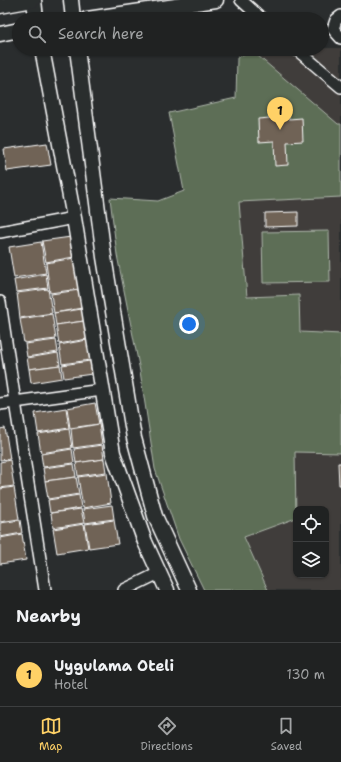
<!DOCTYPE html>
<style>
body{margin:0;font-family:"Shantell Sans",sans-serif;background:#2d2f2f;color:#f1f3f6}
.controls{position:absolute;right:12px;bottom:12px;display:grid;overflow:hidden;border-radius:8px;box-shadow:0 1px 3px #0004}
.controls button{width:36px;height:36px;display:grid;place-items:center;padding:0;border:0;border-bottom:1px solid #3d3f40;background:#202222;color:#f1f3f6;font:20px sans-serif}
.you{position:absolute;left:189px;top:324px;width:14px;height:14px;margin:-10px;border:3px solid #fff;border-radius:50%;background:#1a73e8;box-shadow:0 0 0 6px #1a73e833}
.badge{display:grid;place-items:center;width:26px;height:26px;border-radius:50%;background:#ffd166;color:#111;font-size:13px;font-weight:700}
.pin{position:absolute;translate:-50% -33px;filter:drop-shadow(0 1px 2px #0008)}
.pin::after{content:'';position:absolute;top:21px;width:14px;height:12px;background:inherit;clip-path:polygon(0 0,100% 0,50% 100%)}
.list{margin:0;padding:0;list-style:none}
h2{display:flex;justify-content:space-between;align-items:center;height:52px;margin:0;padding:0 16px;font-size:17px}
h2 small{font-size:13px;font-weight:400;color:#a2a4a5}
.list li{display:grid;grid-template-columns:26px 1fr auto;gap:12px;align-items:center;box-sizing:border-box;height:64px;padding:0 16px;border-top:1px solid #3d3f40}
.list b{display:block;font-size:15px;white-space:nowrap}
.list p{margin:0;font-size:13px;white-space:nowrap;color:#a2a4a5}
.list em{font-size:13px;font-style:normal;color:#a2a4a5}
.icon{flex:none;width:22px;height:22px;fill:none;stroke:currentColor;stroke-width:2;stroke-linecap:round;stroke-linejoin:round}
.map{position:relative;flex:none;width:341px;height:590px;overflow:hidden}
.search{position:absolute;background:#202222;box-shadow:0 1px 3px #0004;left:12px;right:12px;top:12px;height:44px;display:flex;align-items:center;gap:10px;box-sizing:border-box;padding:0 14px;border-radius:22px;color:#a2a4a5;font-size:15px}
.sheet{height:116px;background:#202222}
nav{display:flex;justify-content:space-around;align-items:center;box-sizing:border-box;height:56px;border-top:1px solid #3d3f40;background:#202222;font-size:11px;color:#a2a4a5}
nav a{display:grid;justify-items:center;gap:2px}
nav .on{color:#ffd166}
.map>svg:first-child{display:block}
</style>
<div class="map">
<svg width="341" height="590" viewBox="0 0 341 590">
<rect width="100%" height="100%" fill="#2a2d2e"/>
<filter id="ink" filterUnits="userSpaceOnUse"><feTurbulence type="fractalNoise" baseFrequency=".025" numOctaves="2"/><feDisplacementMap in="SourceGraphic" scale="8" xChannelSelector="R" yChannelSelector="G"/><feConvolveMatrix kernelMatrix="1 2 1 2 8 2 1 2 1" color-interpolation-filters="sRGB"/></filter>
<g filter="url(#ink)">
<!-- built -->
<path fill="#3f3d3a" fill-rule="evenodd" d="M322 48H341V590H268L244 537 158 201 184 191 169 113 236 98 237 58 251 50ZM296 509H326V575H296Z"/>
<!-- green -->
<g fill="#5d6e57" stroke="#aeb6ab">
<path d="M251 50 338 124H341V197L239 202 247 297 299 295 300 332 341 334V453L295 452 296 518 244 537 268 590H204L179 539 155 469 140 371 117 255 110 198 158 201 184 191 169 113 236 98 237 58Z"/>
<path d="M329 231 330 282 263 283 262 232Z"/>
</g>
<!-- building -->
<g fill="#6f6356" stroke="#fff">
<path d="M289 113V119L302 118 303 141 287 142 288 165 275 166 274 141 259 142 258 119 270 118V114Z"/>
<path d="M47 143 51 165 7 171 4 149Z"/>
<path d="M298 212V226L265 227V213Z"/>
<path d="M71 237 74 257 46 262 42 241Z"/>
<path d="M41 242 46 273 14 278 9 247Z"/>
<path d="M74 258 79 289 50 293 46 263Z"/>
<path d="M46 274 48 288 16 292 14 280Z"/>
<path d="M48 289 52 313 20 318 17 293Z"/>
<path d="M79 290 82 308 54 313 51 294Z"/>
<path d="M82 309 84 321 56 325 54 313Z"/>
<path d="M52 314 56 339 24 343 20 319Z"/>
<path d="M84 321 87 339 59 344 56 325Z"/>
<path d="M56 340 58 352 27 357 25 344Z"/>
<path d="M87 340 90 360 62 364 59 345Z"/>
<path d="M58 353 60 365 29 369 27 358Z"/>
<path d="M90 361 92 374 64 378 62 365Z"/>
<path d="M60 365 62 378 31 383 29 369Z"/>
<path d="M95 403 99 424 70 428 67 408Z"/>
<path d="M66 408 69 428 38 433 35 413Z"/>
<path d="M99 424 102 444 73 448 71 429Z"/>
<path d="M5 428 10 459 0 460V429Z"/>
<path d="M69 429 72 448 41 453 38 434Z"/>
<path d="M102 445 104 459 76 463 74 449Z"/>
<path d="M72 449 74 463 43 467 41 454Z"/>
<path d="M104 459 106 472 78 476 76 463Z"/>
<path d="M10 460 14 486 0 488V462Z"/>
<path d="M338 463H341V485H339Z"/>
<path d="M74 464 76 477 45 481 43 468Z"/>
<path d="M107 473 111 503 83 508 78 477Z"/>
<path d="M76 477 79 494 48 499 45 481Z"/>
<path d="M14 487 19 519 0 522V489Z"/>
<path d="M79 495 81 508 50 513 48 500Z"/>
<path d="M112 505 114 519 85 523 83 509Z"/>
<path d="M81 509 84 523 53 528 51 513Z"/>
<path d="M20 520 22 533 0 537V523Z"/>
<path d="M114 520 118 544 89 548 85 524Z"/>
<path d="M84 524 88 548 57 553 53 529Z"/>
<path d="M22 534 26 560 0 564V538Z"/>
</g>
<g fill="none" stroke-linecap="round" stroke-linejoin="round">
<!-- minor casing -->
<g stroke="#fff" stroke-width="14">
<g id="minor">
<path d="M241 0 262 19"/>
<path d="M341 16 336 20 333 29 341 38"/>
<path d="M296 49 341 87"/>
<path d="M0 232 74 218"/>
<path d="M0 302 15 402 45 590"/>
<path d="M0 404 102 390"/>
<path d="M124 590 159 573"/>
</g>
</g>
<!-- major casing -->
<g stroke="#fff" stroke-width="17">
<g id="major">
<path d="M34 0 36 19"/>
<path d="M71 0 73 19"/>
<path d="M0 6 33 0"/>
<path d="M87 19 216 0"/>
<path d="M0 34 19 30"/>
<path d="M42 49 74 218 113 453 145 542 167 590"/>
<path d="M77 49 104 257 134 438 155 516 189 590"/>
</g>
</g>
<!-- minor -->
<use href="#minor" stroke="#2a2d2e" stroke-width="11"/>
<!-- major -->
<use href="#major" stroke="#2a2d2e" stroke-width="14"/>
</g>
</g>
</svg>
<div class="controls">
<button><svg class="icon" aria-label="locate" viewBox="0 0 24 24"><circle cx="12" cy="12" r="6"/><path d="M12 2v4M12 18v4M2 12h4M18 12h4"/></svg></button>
<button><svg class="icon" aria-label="layers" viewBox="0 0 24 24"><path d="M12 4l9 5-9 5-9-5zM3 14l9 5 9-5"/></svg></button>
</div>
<div class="you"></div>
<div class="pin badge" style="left:280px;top:130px">1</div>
<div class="search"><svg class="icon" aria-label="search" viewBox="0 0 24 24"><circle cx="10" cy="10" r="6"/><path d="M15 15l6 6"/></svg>Search here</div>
</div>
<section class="sheet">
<h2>Nearby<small></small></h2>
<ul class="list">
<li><span class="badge">1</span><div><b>Uygulama Oteli</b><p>Hotel</p></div><em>130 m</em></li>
</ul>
</section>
<nav>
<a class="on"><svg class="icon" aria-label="map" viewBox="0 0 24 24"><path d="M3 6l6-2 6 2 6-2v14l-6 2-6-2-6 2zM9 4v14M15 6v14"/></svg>Map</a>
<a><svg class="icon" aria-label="directions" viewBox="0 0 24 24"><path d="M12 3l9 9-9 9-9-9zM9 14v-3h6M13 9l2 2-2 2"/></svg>Directions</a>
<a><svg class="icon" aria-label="saved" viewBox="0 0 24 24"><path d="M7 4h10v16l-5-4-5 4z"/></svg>Saved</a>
</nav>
